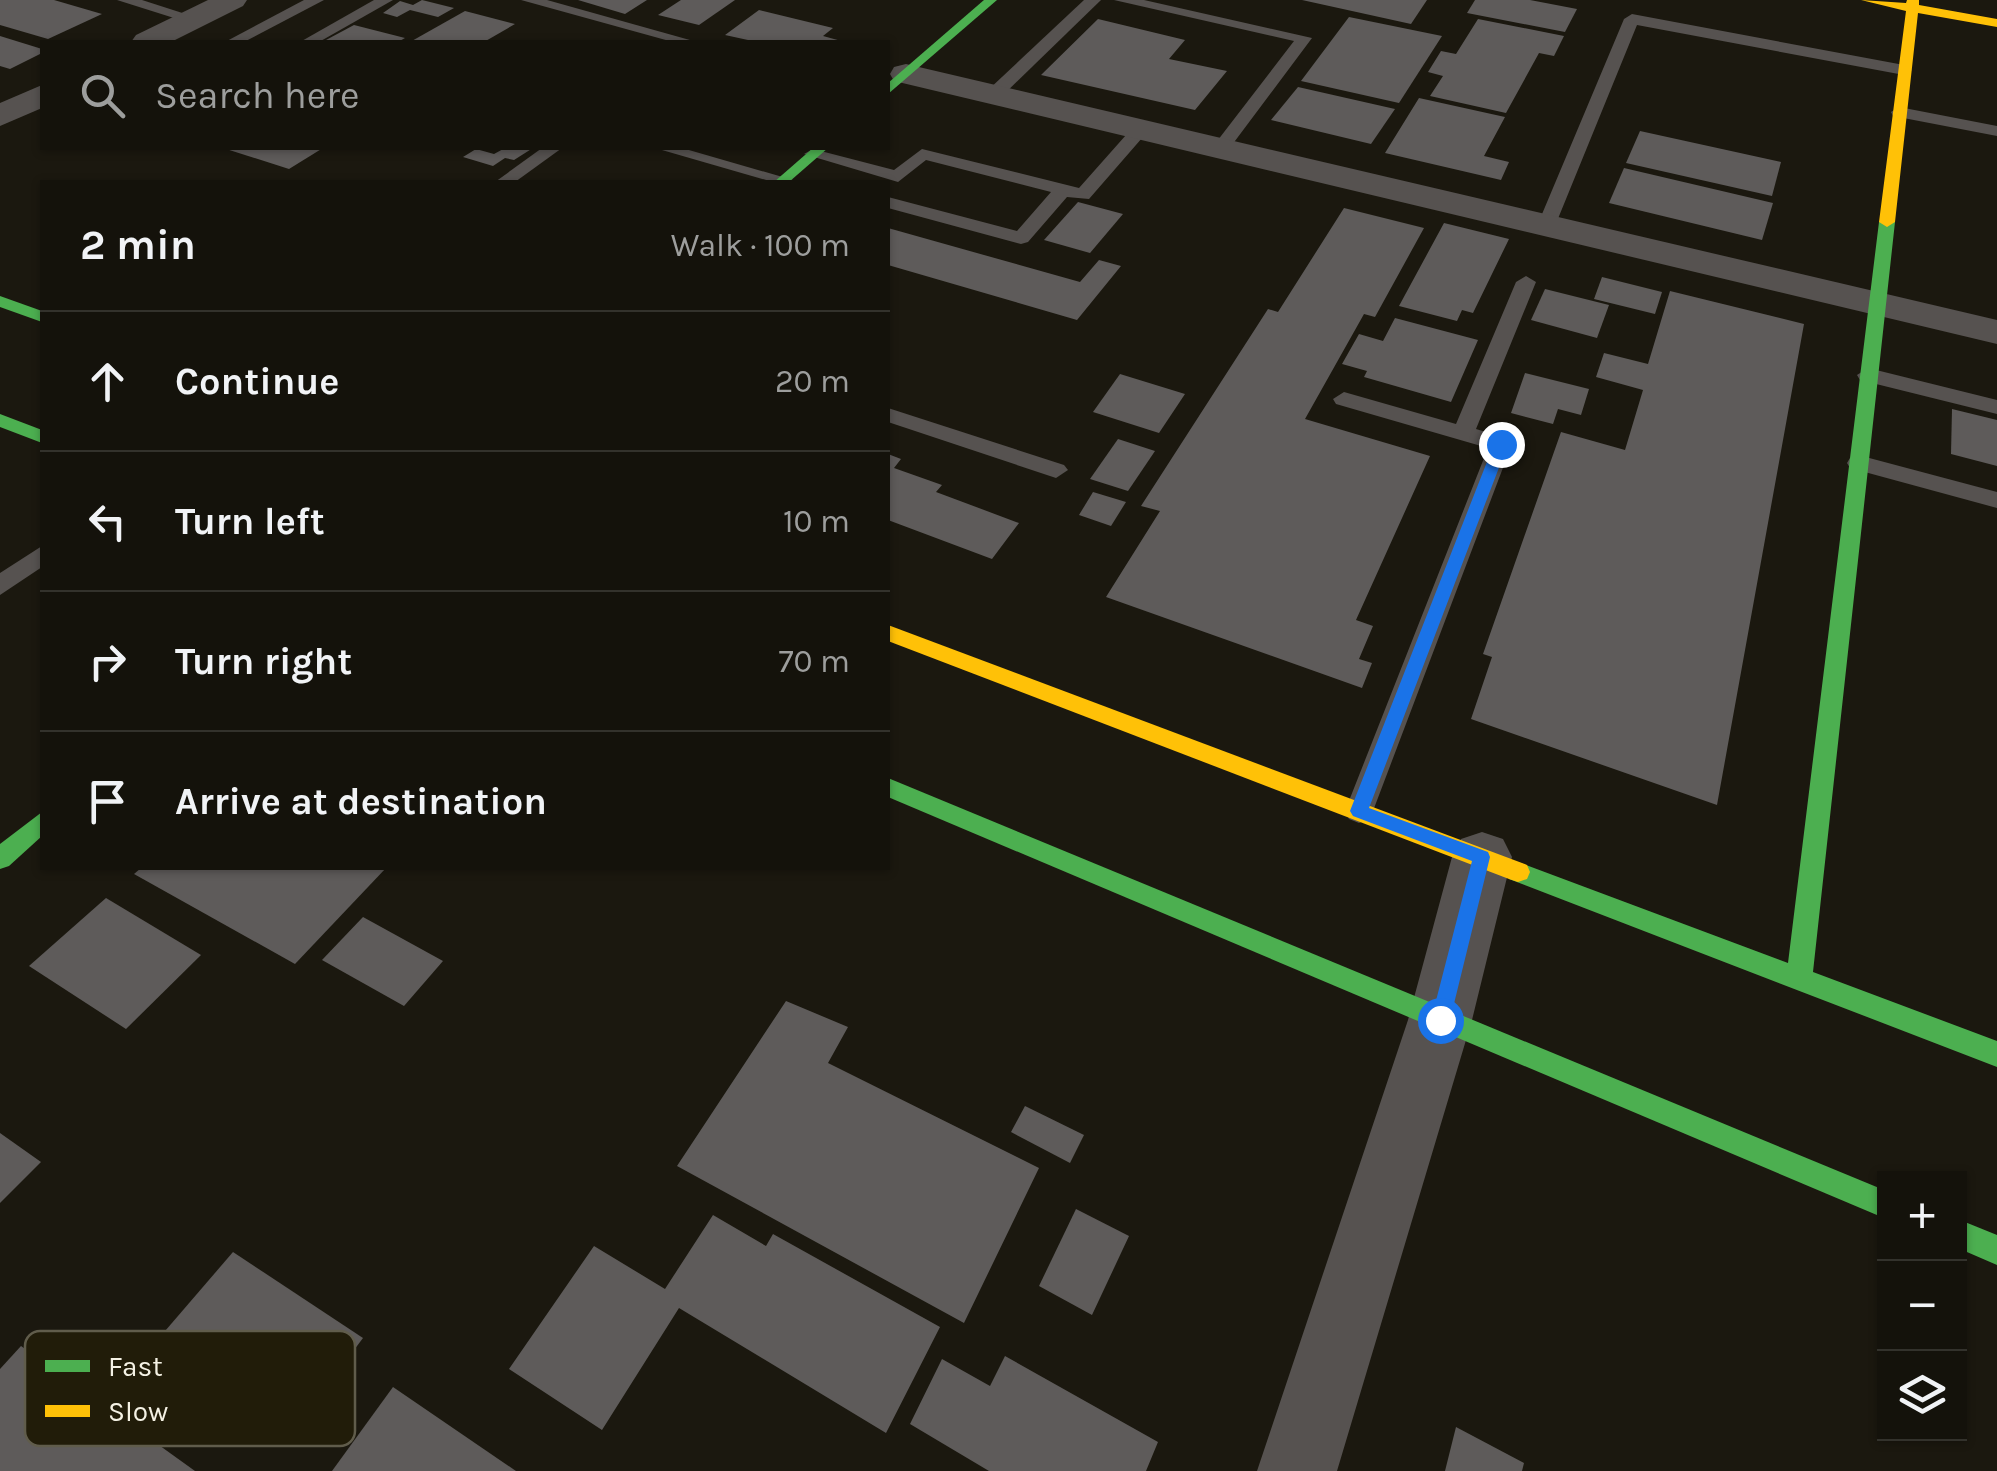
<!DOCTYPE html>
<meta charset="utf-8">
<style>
body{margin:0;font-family:Karla,sans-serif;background:#1d1b14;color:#f1f3f6}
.controls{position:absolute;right:30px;bottom:30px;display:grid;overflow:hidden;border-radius:0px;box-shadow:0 2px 8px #0004}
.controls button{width:90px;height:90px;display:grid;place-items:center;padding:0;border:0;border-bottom:2px solid #33322c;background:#14120b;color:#f1f3f6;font:50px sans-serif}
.stop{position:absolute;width:30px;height:30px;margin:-22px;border:8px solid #1a73e8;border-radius:50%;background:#fff}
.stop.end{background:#1a73e8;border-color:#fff;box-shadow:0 2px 10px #0008}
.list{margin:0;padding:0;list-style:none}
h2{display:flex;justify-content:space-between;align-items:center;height:130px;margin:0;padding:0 40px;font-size:42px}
h2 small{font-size:32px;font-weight:400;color:#9d9e9d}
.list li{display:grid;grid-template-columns:65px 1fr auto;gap:30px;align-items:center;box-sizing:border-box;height:140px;padding:0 40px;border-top:2px solid #33322c}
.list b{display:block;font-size:38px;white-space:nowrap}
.list em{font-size:32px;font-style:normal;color:#9d9e9d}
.icon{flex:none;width:55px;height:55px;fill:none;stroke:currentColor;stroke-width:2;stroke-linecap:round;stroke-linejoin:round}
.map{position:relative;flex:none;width:1997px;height:1471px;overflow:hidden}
.search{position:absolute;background:#14120b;box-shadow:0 2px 8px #0004;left:40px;top:40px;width:850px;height:110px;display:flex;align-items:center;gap:25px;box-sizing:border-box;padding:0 35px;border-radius:0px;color:#9d9e9d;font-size:38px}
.panel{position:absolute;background:#14120b;box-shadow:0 2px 8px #0004;left:40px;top:180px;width:850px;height:690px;border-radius:0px}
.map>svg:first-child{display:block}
</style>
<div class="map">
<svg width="1997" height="1471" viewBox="0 0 1997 1471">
<rect width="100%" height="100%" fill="#1b180f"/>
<!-- building -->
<g fill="#5e5b5a">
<path d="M0 0H54L102 14 48 39 0 25Z"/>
<path d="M422 0 454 8 438 17 410 10 397 17 383 13 400 1 413 5Z"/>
<path d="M578 0H647L625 14Z"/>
<path d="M681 0H735L699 25 658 15Z"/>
<path d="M1302 0H1427L1411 24Z"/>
<path d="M1475 0H1530L1577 9 1565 32 1467 13Z"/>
<path d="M759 10 833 28 823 36 845 42H757L725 35Z"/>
<path d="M465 11 515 24 484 42H410Z"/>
<path d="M1349 17 1442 36 1399 103 1301 81Z"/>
<path d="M1098 19 1185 40 1169 59 1227 71 1195 110 1041 75Z"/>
<path d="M1478 19 1564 36 1554 56 1539 53 1506 113 1430 96 1443 76 1428 72 1441 51 1456 54Z"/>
<path d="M354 25 405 38 398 42 326 40Z"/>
<path d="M0 36 42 49V53L10 69 0 66Z"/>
<path d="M1298 87 1395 109 1371 144 1271 120Z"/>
<path d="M1419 98 1505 117 1484 156 1509 162 1501 180 1385 153Z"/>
<path d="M1640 131 1781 162 1772 196 1626 163Z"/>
<path d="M223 148H323L289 169Z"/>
<path d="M505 148H533L514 160 505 158 493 166 463 157 476 149 494 154Z"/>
<path d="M1624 168 1773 203 1762 240 1609 203Z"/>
<path d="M1078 202 1123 214 1090 253 1044 240Z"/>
<path d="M1344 208 1424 228 1375 317 1364 314 1305 419 1430 456 1356 620 1373 626 1359 659 1372 663 1362 688 1106 597 1160 511 1141 506 1268 309 1278 312Z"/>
<path d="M1444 223 1509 239 1473 313 1462 310 1457 321 1399 306Z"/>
<path d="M888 228 1080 282 1099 260 1121 266 1077 320 888 265Z"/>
<path d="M1602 277 1662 292 1655 314 1594 299Z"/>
<path d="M1545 289 1609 305 1597 338 1531 320Z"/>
<path d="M1670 291 1804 324 1717 805 1471 719 1492 657 1483 654 1561 432 1625 450 1643 390 1596 377 1604 353 1648 364Z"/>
<path d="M1395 318 1478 340 1451 402 1364 377 1367 371 1342 364 1359 334 1383 341Z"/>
<path d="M1525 373 1589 389 1581 415 1558 409 1553 424 1511 413Z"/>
<path d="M1120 374 1185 394 1159 433 1093 412Z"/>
<path d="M1952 409 1997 420V466L1951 454Z"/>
<path d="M1118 439 1155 451 1128 491 1090 479Z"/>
<path d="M888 454 901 459 894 468 942 485 936 492 1019 523 992 559 888 520Z"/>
<path d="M1093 492 1126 502 1111 526 1079 515Z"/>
<path d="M141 868H386L295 964 134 874Z"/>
<path d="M106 898 201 955 126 1029 29 966Z"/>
<path d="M363 917 443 961 404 1006 322 960Z"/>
<path d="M786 1001 848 1027 828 1063 1039 1168 964 1323 677 1166Z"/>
<path d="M1025 1106 1084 1135 1070 1163 1011 1132Z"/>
<path d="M0 1133 41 1162 0 1203Z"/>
<path d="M1076 1209 1129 1236 1092 1315 1039 1286Z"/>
<path d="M713 1215 766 1246 773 1234 940 1327 886 1433 679 1308 602 1430 509 1369 594 1246 665 1289Z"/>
<path d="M233 1252 363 1338 282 1446 147 1352Z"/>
<path d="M21 1346 195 1471H0V1369Z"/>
<path d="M1005 1356 1158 1442 1146 1471H989L910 1424 942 1359 990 1386Z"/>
<path d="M393 1387 516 1471H332Z"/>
<path d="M1456 1427 1524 1463 1522 1471H1445Z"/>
</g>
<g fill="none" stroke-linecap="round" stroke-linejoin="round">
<!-- lane -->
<g fill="#565250" fill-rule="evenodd">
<path d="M117 0H142L201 19 193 24Z"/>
<path d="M304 0H324L244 42H225Z"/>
<path d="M374 0H393L319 42H300Z"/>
<path d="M521 0H547L697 42H673Z"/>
<path d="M1084 0H1101L999 99H987V91Z"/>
<path d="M1114 0H1144L1312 38 1226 153 1220 154 1211 149 1294 41Z"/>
<path d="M1632 14 1904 65 1912 70 1904 75 1637 25 1555 226 1553 230H1539L1537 226 1624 19Z"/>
<path d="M1899 107 1997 126V136L1893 116 1891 112Z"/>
<path d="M1140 125 1149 130 1089 199 1067 197 1028 242 1021 244 888 208V197L1017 231 1051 192 926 160 898 182 804 154 813 149 894 170 922 149 1079 188 1134 126Z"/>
<path d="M542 148H562L515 182H495Z"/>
<path d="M655 148H682L793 180 773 182Z"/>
<path d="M1526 276 1536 282 1476 429 1509 439 1512 444 1373 811 1369 819 1359 823 1349 819 1345 811 1488 448 1336 404 1333 399 1344 392 1456 424 1516 282Z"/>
<path d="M1868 368 1997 400V414L1860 380 1857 375Z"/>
<path d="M888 408 1064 465 1068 470 1056 478 888 422Z"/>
<path d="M1858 455 1997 492V508L1850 468 1847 463 1850 458Z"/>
<path d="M42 546V567L0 595V573Z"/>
</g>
<!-- street -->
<g fill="#565250" fill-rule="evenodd">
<path d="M208 0H247L243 6 171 42H131L136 35Z"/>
<path d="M906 64 1997 320V344L894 81 890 74 894 67Z"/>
<path d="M42 85V108L0 126V103Z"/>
<path d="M1482 832 1503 839 1512 857 1472 1020 1337 1471H1257L1408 1020 1452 857 1461 839Z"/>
</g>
<!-- fast -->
<g fill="#4caf50" fill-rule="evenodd">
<path d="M984 0H997L888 94V83Z"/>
<path d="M813 148H828L789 182H774Z"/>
<path d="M1887 217 1895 222 1813 972 1997 1041V1067L1509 879 1506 872 1509 865 1518 862 1788 963 1879 222Z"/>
<path d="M0 296 42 311V322L0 307Z"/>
<path d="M0 414 42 430V443L0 427Z"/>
<path d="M888 778 1884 1190V1218L888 797Z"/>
<path d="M42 812V836L9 866 0 869V844Z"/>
<path d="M1960 1220 1997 1235V1265L1960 1249Z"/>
</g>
<!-- slow -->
<g fill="#ffc107" fill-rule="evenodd">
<path d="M1861 0 1906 3 1907 0H1919V5L1997 19V27L1918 13 1895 222 1887 227 1879 222 1906 11Z"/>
<path d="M888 625 1527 865 1530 872 1527 879 1518 882 1509 879 888 641Z"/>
</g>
</g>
<!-- route -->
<path fill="#1a73e8" d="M1501 439 1508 444 1369 808 1488 852 1490 857 1450 1020 1440 1029 1431 1020 1472 861 1353 816 1350 811 1494 444Z"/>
<!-- legend -->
<rect x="25" y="1331" width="330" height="115" rx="15" fill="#211c09" stroke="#605c4b" stroke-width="2.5"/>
<rect x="45" y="1360" width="45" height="12" fill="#4caf50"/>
<rect x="45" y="1405" width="45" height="12" fill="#ffc107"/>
<g font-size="28" fill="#f4f1e4">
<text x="108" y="1376">Fast</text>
<text x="108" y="1421">Slow</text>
</g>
</svg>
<div class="controls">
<button>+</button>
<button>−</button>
<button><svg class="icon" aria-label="layers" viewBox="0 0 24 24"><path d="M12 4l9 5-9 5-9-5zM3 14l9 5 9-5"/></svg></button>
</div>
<div class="stop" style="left:1440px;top:1020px"></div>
<div class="stop end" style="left:1501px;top:444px"></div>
<div class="search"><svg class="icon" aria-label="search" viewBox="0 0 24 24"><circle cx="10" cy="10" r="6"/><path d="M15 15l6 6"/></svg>Search here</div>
<section class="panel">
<h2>2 min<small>Walk · 100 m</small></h2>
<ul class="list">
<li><svg class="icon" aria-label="ahead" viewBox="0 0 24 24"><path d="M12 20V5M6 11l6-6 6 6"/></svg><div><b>Continue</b></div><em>20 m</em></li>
<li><svg class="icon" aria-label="left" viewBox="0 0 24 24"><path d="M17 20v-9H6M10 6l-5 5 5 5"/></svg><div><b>Turn left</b></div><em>10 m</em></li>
<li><svg class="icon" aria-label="right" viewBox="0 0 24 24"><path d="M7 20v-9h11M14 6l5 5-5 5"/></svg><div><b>Turn right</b></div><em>70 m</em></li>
<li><svg class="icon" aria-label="arrive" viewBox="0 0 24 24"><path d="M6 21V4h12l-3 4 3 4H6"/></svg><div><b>Arrive at destination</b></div></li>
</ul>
</section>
</div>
